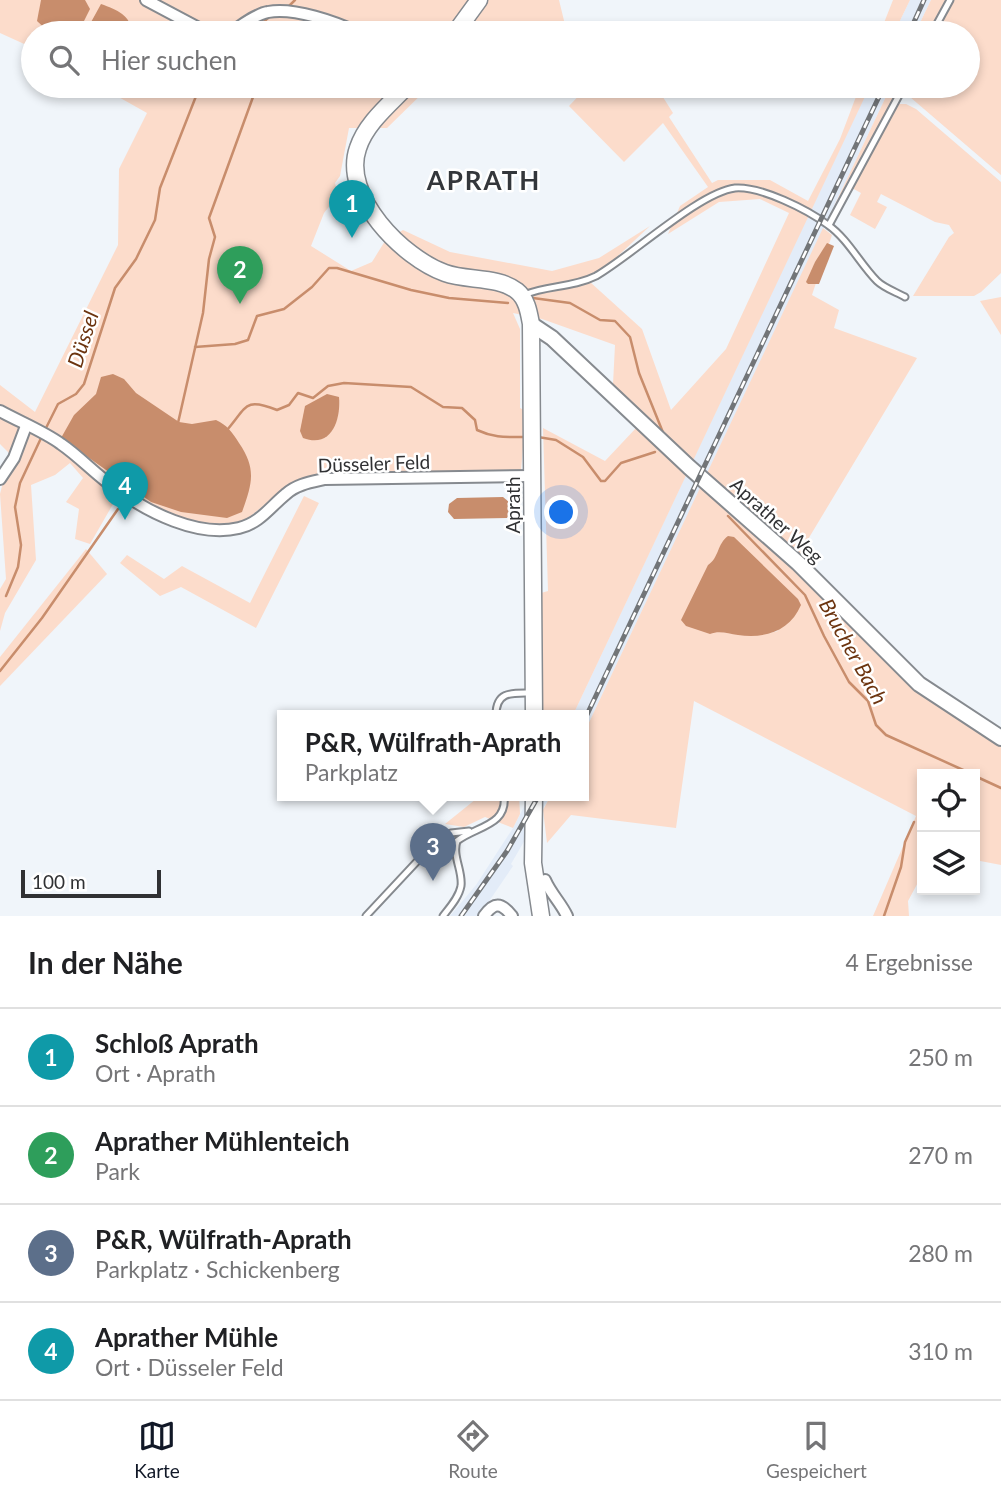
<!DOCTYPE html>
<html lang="de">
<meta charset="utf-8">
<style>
body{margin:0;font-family:Lato,sans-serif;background:#f6f6f6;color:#202124}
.controls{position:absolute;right:21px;bottom:21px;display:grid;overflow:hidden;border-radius:0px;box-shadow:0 4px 10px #0003}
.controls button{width:63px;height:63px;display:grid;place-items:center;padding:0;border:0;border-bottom:2px solid #e0e0e0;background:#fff;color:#202124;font:35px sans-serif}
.scale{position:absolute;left:21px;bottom:18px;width:140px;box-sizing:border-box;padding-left:7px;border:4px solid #303133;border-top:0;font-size:19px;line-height:24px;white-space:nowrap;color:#303133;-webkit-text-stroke:5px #fff;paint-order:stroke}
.you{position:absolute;left:562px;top:513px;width:24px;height:24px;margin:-18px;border:5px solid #fff;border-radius:50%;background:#1a73e8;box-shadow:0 0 0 10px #1a73e833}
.badge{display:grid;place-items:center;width:46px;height:46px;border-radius:50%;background:#111827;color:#fff;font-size:23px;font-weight:700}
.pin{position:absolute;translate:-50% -58px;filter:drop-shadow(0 2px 4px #0008)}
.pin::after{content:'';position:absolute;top:37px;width:24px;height:21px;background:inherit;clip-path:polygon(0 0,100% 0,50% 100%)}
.popup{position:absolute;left:277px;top:710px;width:312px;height:91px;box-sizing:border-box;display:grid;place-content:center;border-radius:0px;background:#fff;filter:drop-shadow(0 2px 5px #0005);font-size:23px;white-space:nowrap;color:#757577}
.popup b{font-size:26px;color:#202124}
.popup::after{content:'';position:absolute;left:50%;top:100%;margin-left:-14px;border:14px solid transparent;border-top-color:#fff}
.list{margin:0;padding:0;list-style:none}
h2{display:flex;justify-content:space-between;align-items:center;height:91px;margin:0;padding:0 28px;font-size:30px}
h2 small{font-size:23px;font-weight:400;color:#757577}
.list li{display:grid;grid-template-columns:46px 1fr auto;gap:21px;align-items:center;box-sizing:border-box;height:98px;padding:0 28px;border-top:2px solid #e0e0e0}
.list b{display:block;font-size:26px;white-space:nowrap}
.list p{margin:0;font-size:23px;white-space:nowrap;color:#757577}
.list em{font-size:23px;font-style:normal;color:#757577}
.icon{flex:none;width:38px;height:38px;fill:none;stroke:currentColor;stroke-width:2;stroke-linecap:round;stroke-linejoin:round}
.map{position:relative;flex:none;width:1001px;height:916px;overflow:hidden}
.search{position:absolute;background:#fff;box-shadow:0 4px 10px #0003;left:21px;right:21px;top:21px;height:77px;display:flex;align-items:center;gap:18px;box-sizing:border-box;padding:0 24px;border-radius:38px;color:#757577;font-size:26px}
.sheet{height:483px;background:#fff}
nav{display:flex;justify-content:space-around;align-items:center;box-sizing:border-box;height:98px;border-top:2px solid #e0e0e0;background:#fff;font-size:19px;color:#757577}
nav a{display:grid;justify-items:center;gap:4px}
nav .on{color:#111827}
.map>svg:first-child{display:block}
</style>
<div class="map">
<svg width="1001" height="916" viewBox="0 0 1001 916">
<rect width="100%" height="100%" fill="#f0f5fa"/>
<!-- built -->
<g fill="#e3ecf8">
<path d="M910 0H931L915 33H894Z"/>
<path d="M869 86H891L584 733V715H573Z"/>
<path d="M530 795H551L511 864 513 866 481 913 485 916H450L476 885 513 828Z"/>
</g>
<!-- green -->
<g fill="#fcdccb" fill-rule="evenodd">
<path d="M0 0H559L567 33H33V48L0 33Z"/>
<path d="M893 0H910L894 33H880Z"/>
<path d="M931 0H948L929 33H915Z"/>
<path d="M954 0H1001V175L903 91 906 86H968V33H935Z"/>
<path d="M99 86H430L387 128H349L340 176 335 183 338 195 324 213 311 246 351 271 372 262 385 241 403 230 450 252 552 271 599 258 650 226 590 282 642 329 671 410 726 349 789 213 760 199 719 202 668 234 680 206 708 187 663 123 624 162 569 106 588 86H656L673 113 669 117 712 183 718 180H770L808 201 840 139 860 86H870L573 715H542L541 593 548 591 543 428 605 461 637 427 613 384 615 345 542 319 513 313 520 329V408L526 411 521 471 299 482 278 494 242 523 225 529 170 518 120 492 90 544 75 539 79 509 66 502 83 478 70 463 55 475 31 485 36 560 5 613 0 631V589L6 579 0 494 10 454 0 444V385L35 412 118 245 119 169 147 113Z"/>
<path d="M891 86H901L836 209 830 219H828Z"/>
<path d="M899 104H906L916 109 1001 182V273L981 292 974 296H913L949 237 954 233 949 225 935 222 881 194 877 202 887 207 875 229 850 215 861 193 852 188 896 105Z"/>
<path d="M823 228 832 235 812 295 839 310 834 328 917 358 807 541 805 559 872 630 845 622 921 694 1001 743V865L975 860V774H922V875L908 901 909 916H873L916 816 694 701 676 828 571 815 547 843 543 810 551 795H584V733ZM715 560 778 631C757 637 739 635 717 631L708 565Z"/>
<path d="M1001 297V335L980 301Z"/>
<path d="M304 496 319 503 256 628 181 587 160 596 120 563 127 555 164 579 182 566 250 603Z"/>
<path d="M86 549 107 574 0 686V657Z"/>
<path d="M481 795H519L520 814 513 828 485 817 464 827 445 824Z"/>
</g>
<!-- water -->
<g fill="#c88d6c">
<path d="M41 0H85L90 9 78 33 49 32 37 21Z"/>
<path d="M101 4C117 10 131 15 132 33H88L90 24Z"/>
<path d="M827 243 834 246 819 284H808L806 282 815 262Z"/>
<path d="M113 374 124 379 136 393 179 422 192 424 216 420C227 425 232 432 239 443 257 469 252 484 242 512L227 518 181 512 151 502 61 438 74 415 96 394 101 377Z"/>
<path d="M327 394 339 397C341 419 332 449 303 438L300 431 305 406Z"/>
<path d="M503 497 509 502 510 512 507 518 454 519 448 512 449 504 457 498Z"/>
<path d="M728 536 734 537 798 599 801 605C790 631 765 639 738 635 728 634 720 630 710 634L686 626 681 620 708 565C719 558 717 544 728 536Z"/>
</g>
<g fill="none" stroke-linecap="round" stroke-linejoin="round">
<!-- stream -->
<g stroke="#c88d6c" stroke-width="2.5">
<path d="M288 7 295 0"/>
<path d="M252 33 270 16"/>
<path d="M299 33 310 21"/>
<path d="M533 298 570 303 600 320 615 321 630 337 639 373 664 435"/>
<path d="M195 347 235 344 248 340 257 316 284 309 312 287 329 268H337L411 290 449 298 508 303"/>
<path d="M178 423 203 313 209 259 215 237 209 218 257 86"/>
<path d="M45 430 58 404 76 394 84 384 115 288 136 259 155 220 160 188 200 86"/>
<path d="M227 430C247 407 244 397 277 410L289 405 298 393 313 398 328 386 344 383 411 387 443 407 462 408 475 420 477 430C494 438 506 437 524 437"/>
<path d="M538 437 556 440 583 457 601 481H605L621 463 655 452"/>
<path d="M728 516 805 595 824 636 849 682 868 701 876 725 886 735 972 774"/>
<path d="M6 596 18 567 21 545 15 507 20 483 42 436"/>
<path d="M0 671 42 618 118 509"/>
<path d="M975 776 1001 788"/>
<path d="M884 916 901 867 905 842 914 822"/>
</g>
<!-- service casing -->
<g stroke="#868a8f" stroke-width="9">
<g id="service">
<path d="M932 33 950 0"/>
<path d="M829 225 904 86"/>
<path d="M524 295C547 285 572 288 596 276 631 256 700 192 735 188 761 186 808 210 828 225 848 239 860 264 877 281 884 288 896 292 905 297"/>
<path d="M496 715C496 691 512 693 531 693"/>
<path d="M437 840 455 850"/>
<path d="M366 916 437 840 451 833 469 831"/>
<path d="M443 916C450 907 459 897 461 886 463 871 452 856 457 841 476 826 508 826 504 795"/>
</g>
</g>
<!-- minor casing -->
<g stroke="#868a8f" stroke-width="14">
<g id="minor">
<path d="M146 0 208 33"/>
<path d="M229 33C240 27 255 14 268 12 294 7 336 22 359 33"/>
<path d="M0 411C20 422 43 431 61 444 80 457 96 475 115 488 147 512 198 538 239 528 260 523 270 507 286 494 297 484 312 482 325 479L533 476"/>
<path d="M0 479 14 458 26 426"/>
<path d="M545 880C551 894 561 903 567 916"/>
<path d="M484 916C494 902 501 902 512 916"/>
</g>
</g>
<!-- tertiary casing -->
<g stroke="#868a8f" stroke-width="18">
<path id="tertiary" d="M531 324 552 338 689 467 798 563 919 684 1001 738"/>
</g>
<!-- secondary casing -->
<g stroke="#868a8f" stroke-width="19">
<g id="secondary">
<path d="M455 33 479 0"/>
<path d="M407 86C390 104 366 123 358 148 341 196 403 258 445 273 467 281 498 276 517 291 527 299 529 313 531 324L534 715"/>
<path d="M534 795 533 863 541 916"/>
</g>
</g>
<!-- service -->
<use href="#service" stroke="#fff" stroke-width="5"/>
<!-- minor -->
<use href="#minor" stroke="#fff" stroke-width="10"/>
<!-- tertiary -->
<use href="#tertiary" stroke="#fff" stroke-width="14"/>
<!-- secondary -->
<use href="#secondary" stroke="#fff" stroke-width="16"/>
<!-- rail casing -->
<g stroke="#727578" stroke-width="5">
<g id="rail">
<path d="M909 33 924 0"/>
<path d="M584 721 884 86"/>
<path d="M461 916 507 851 539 795"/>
</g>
</g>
<!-- rail -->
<use href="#rail" stroke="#fff" stroke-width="2.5" stroke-dasharray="8" stroke-linecap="butt"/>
</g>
<g text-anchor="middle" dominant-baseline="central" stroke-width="5" stroke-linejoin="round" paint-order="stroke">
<!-- street labels -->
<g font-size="19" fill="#303133" stroke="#fff">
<text transform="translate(374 463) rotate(-2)">Düsseler Feld</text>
<text transform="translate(512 505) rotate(-90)">Aprath</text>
<text transform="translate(777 520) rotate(42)">Aprather Weg</text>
</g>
<!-- water labels -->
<g font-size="21" font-style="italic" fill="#6c340f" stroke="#fff">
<text transform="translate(82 339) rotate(-72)">Düssel</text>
<text transform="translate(854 651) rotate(61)">Brucher Bach</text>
</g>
<!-- district labels -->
<g font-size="26" font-weight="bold" letter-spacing="2" fill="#34373b" stroke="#fff">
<text x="484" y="180">APRATH</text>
</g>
</g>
</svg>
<div class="controls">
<button><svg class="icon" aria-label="locate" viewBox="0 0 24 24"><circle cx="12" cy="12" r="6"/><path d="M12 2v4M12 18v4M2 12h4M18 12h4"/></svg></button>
<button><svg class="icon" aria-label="layers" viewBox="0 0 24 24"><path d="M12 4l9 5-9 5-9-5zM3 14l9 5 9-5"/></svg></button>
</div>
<div class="scale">100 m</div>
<div class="you"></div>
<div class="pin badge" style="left:352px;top:238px;background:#0f9aa8">1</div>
<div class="pin badge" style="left:240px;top:304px;background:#2e9e5b">2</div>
<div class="pin badge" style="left:433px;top:881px;background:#5c6f8a">3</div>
<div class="popup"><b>P&amp;R, Wülfrath-Aprath</b>Parkplatz</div>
<div class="pin badge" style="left:125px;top:520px;background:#0f9aa8">4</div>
<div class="search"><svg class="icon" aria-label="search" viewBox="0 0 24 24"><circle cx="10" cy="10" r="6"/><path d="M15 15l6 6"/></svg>Hier suchen</div>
</div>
<section class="sheet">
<h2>In der Nähe<small>4 Ergebnisse</small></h2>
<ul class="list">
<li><span class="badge" style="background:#0f9aa8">1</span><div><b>Schloß Aprath</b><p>Ort · Aprath</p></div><em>250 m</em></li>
<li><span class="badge" style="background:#2e9e5b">2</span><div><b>Aprather Mühlenteich</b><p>Park</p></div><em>270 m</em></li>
<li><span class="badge" style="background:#5c6f8a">3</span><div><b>P&amp;R, Wülfrath-Aprath</b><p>Parkplatz · Schickenberg</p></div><em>280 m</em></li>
<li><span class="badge" style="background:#0f9aa8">4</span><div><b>Aprather Mühle</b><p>Ort · Düsseler Feld</p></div><em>310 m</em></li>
</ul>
</section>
<nav>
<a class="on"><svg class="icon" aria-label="map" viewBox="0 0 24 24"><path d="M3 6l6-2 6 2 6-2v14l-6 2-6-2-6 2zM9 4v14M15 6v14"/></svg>Karte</a>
<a><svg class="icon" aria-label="directions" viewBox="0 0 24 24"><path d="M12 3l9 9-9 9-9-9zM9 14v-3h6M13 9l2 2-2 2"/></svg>Route</a>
<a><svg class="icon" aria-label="saved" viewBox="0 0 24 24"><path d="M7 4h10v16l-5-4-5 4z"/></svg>Gespeichert</a>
</nav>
